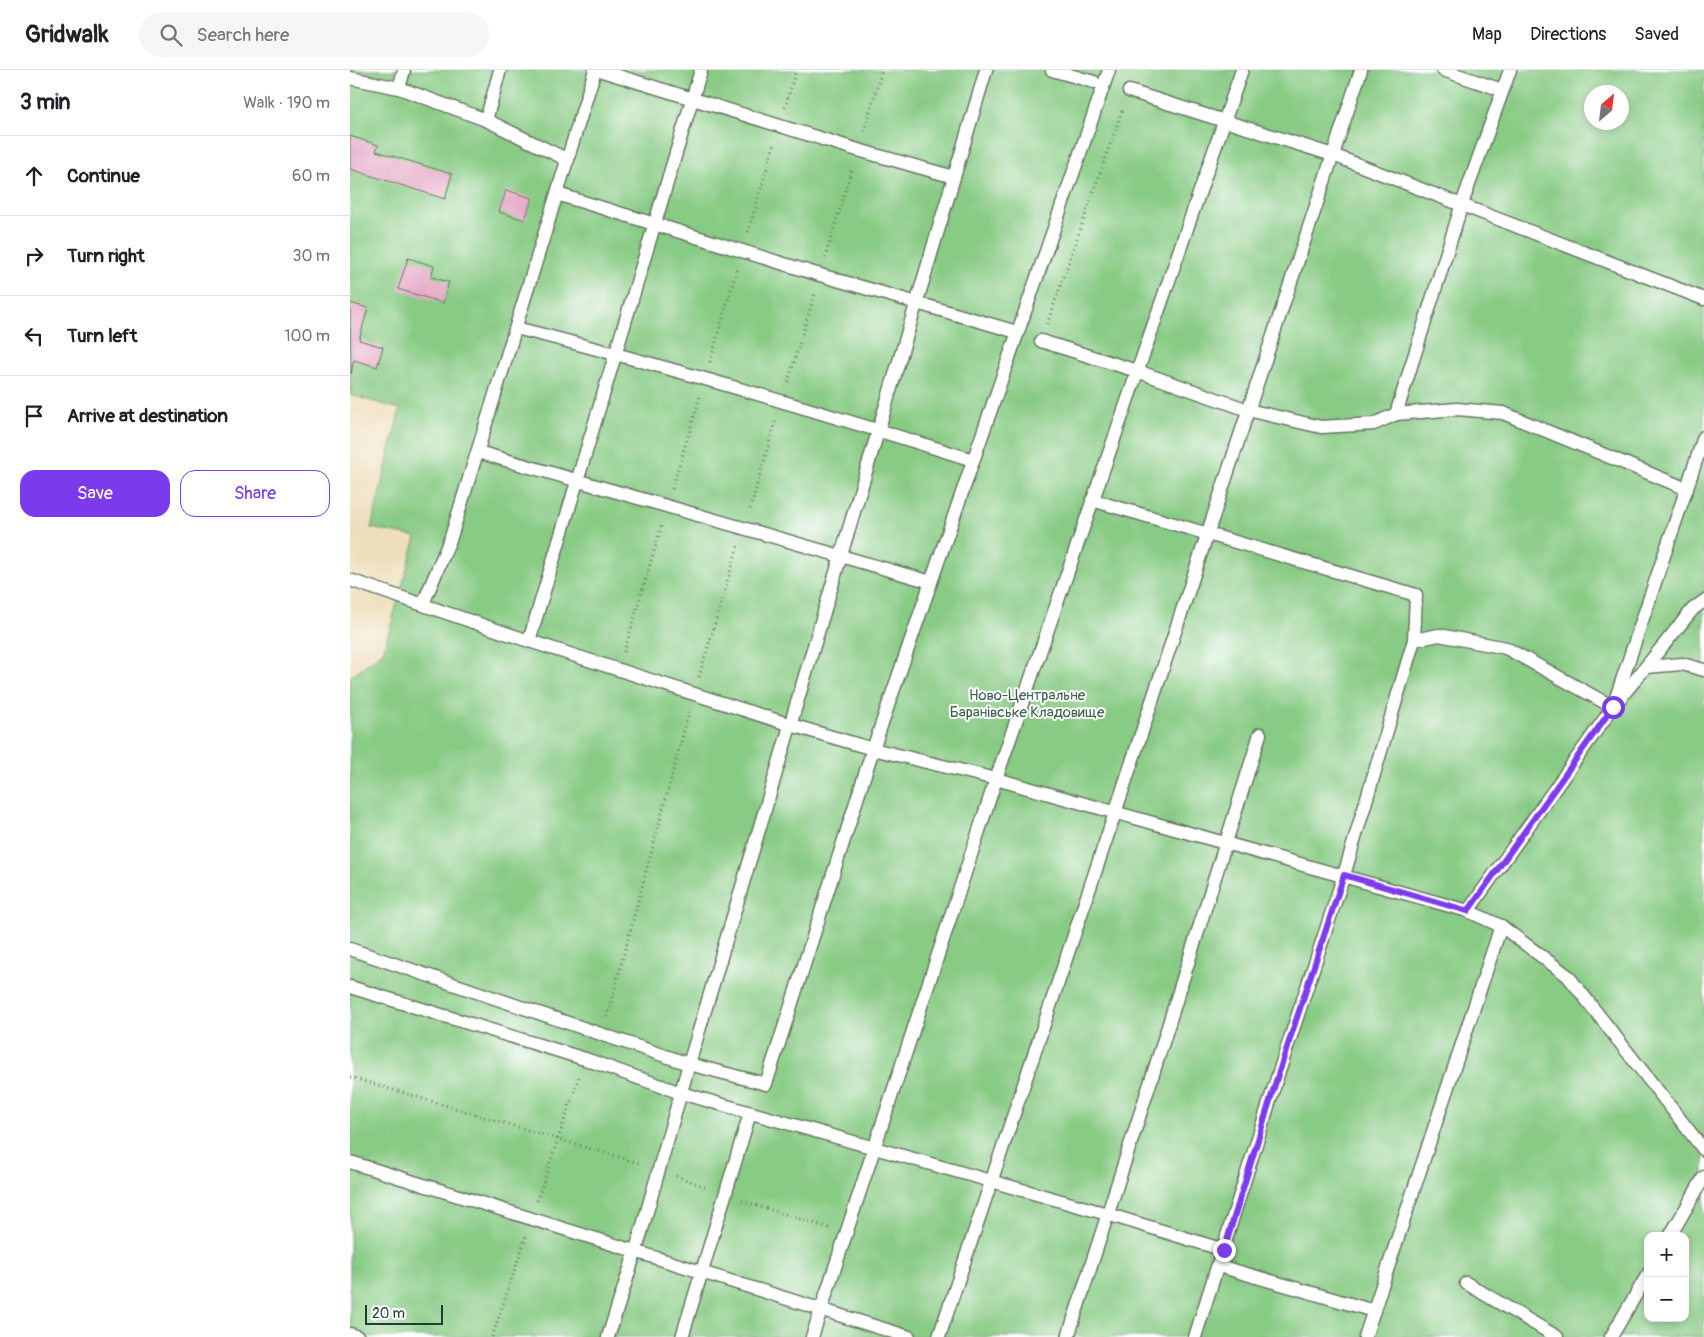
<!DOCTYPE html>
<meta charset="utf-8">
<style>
body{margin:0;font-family:Pangolin,sans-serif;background:#f6f6f6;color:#202124}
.controls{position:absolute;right:15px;bottom:15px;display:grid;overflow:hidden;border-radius:10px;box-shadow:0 2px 8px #0003}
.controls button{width:45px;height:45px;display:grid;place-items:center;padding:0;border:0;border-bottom:1px solid #e0e0e0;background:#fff;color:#202124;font:25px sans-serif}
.compass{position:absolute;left:1234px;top:15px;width:45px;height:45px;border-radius:50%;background:#fff;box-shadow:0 2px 8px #0003;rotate:28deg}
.scale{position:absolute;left:15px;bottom:12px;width:78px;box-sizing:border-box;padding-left:5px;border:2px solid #1f3d34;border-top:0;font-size:14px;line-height:18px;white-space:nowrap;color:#1f3d34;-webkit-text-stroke:4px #fff;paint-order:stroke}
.stop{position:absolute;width:15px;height:15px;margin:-11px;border:4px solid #7c3aed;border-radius:50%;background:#fff}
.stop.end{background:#7c3aed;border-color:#fff;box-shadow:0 1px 5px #0008}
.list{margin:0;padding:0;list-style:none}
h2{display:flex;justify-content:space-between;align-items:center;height:65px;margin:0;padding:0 20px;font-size:21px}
h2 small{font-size:16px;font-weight:400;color:#757577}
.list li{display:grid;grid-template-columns:32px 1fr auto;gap:15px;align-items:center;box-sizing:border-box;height:80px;padding:0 20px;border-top:1px solid #e0e0e0}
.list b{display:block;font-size:19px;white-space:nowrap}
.list em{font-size:16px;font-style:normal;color:#757577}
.actions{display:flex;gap:10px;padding:15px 20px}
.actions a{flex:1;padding:11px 0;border:1px solid #7c3aed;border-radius:15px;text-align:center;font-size:18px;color:#7c3aed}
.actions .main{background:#7c3aed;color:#fff}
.icon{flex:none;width:28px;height:28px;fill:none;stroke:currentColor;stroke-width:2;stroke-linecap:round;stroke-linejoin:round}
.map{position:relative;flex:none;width:1354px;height:1267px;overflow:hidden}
header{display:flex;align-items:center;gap:30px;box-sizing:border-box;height:70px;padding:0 25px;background:#fff;border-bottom:1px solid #e0e0e0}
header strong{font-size:24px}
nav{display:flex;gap:28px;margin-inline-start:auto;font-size:18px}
.search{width:350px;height:45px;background:#f6f6f6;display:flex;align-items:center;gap:12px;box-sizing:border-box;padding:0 18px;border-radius:28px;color:#757577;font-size:19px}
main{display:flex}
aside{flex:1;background:#fff}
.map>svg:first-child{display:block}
</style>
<header>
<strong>Gridwalk</strong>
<div class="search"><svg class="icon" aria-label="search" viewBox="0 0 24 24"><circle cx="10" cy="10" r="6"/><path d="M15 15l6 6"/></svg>Search here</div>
<nav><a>Map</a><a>Directions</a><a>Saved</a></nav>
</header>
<main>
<aside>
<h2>3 min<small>Walk · 190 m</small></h2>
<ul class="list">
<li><svg class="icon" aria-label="ahead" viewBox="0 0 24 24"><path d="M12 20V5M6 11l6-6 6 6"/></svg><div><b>Continue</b></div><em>60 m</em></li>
<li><svg class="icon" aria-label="right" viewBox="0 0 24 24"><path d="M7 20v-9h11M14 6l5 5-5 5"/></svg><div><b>Turn right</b></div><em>30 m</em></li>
<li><svg class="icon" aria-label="left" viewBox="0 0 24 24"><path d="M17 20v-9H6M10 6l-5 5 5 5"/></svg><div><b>Turn left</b></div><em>100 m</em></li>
<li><svg class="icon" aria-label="arrive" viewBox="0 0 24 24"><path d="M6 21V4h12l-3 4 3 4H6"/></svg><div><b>Arrive at destination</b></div></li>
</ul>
<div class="actions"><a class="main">Save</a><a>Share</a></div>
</aside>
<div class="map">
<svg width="1354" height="1267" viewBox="0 0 1354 1267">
<rect width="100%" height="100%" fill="#fff"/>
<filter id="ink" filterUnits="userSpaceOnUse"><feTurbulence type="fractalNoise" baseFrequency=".02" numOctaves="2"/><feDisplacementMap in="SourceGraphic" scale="10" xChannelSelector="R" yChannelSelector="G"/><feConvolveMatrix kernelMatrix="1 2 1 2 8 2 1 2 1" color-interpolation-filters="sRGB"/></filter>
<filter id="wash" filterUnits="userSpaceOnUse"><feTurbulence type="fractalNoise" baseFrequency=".0096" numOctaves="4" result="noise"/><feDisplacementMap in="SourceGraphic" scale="20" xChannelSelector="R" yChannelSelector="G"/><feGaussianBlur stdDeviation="1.12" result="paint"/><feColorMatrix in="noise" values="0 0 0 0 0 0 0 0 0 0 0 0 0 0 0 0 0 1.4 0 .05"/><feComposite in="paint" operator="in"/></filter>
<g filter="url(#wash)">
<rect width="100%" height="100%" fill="#eedebc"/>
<!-- green -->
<path fill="#88cb84" stroke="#54845c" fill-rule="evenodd" d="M0 0H1354V1267H0V612L1 606 33 582 66 467 21 458 50 339 0 325ZM1242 22H1272V52H1242ZM1298 1166H1335V1248H1298Z"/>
<g id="blocks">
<!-- building -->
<g fill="#e6aac7">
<path d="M0 66 28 75 26 81 102 104 95 129 0 99Z"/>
<path d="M156 120 182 128 175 150 149 142Z"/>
<path d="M58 188 84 196 81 207 99 212 93 233 48 219Z"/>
<path d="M0 233 18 238 9 270 33 277 27 297 4 290 1 304Z"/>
</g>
</g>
</g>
<g filter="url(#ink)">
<use href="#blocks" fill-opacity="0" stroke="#677564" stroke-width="1"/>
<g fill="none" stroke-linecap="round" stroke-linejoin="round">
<!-- service casing -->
<g stroke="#677564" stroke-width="15">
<g id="service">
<path d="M249 0 508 80 604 107"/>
<path d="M702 0 744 12"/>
<path d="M1093 0 1152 20"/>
<path d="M0 8 49 18 136 50 218 90"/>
<path d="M49 18 54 0"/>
<path d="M779 21 983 85 1354 229"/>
<path d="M136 50 150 0"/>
<path d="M207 124 470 205 667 262"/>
<path d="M166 258C320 297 472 342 623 390"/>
<path d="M691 271 787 301 898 340 971 357 1024 354 1046 344 1107 339 1153 343 1337 419"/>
<path d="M1046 344 1112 134 1160 0"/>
<path d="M128 382 581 512"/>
<path d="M742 430 1066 525 1064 570"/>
<path d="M0 510 179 571 441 655 523 679 646 709 1118 841 1151 856 1218 906 1354 1080"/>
<path d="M73 534 101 467 245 0"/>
<path d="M179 571 351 0"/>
<path d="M1296 597 1332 594 1354 600"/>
<path d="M1118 841 1263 637 1343 539 1354 531"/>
<path d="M0 879 339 994 416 1014 523 679 759 0"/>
<path d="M0 917 235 989 331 1023 757 1144 874 1180"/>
<path d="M0 1092 559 1267"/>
<path d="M1320 1166 1354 1107"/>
<path d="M869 1196 1024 1241"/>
<path d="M1116 1213 1207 1267"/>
<path d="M0 1264 8 1267"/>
<path d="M258 1267 286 1180 339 994 636 0"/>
<path d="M332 1267 400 1043"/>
<path d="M462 1267 646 709 892 0"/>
<path d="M589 1267 765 743 1011 0"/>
<path d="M718 1267 804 1001 910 664"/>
<path d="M845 1267 927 1008 994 805 1064 570 1089 565 1156 578 1263 637 1354 367"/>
<path d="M1015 1267 1151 856"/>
<path d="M1261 1267 1298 1204"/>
</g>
</g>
<!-- path -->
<g stroke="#677564" stroke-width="3" stroke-dasharray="1 4" stroke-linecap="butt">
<path d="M435 38 446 0"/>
<path d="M514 61 532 0"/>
<path d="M398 162 424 75"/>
<path d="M475 188 502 98"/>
<path d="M697 254 773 38"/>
<path d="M360 292 387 199"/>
<path d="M438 312 465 223"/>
<path d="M322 419 350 327"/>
<path d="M400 439 426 349"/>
<path d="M274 582 312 454"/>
<path d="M349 607 388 476"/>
<path d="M257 947 339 642"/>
<path d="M0 1007 292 1094"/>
<path d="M326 1106 358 1118"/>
<path d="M187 1131 229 1007"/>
<path d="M392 1131 479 1158"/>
<path d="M142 1267 176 1166"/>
</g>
<!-- service -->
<use href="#service" stroke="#fff" stroke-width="12"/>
</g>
</g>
<g fill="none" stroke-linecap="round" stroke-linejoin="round" filter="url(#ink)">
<!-- route -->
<path stroke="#7c3aed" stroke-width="6" d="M874 1180 927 1008 994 805 1118 841 1263 637"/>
</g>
<g text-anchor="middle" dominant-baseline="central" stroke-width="4" stroke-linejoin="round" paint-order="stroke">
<!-- park labels -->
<g font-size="15" fill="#396048" stroke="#fff">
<text x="677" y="625">Ново-Центральне<tspan x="677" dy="17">Баранівське Кладовище</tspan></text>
</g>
</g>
</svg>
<div class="controls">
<button>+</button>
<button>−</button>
</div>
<svg class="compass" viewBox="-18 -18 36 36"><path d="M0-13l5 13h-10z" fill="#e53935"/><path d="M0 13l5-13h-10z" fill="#757577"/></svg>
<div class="scale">20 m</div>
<div class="stop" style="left:1263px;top:637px"></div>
<div class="stop end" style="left:874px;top:1180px"></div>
</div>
</main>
